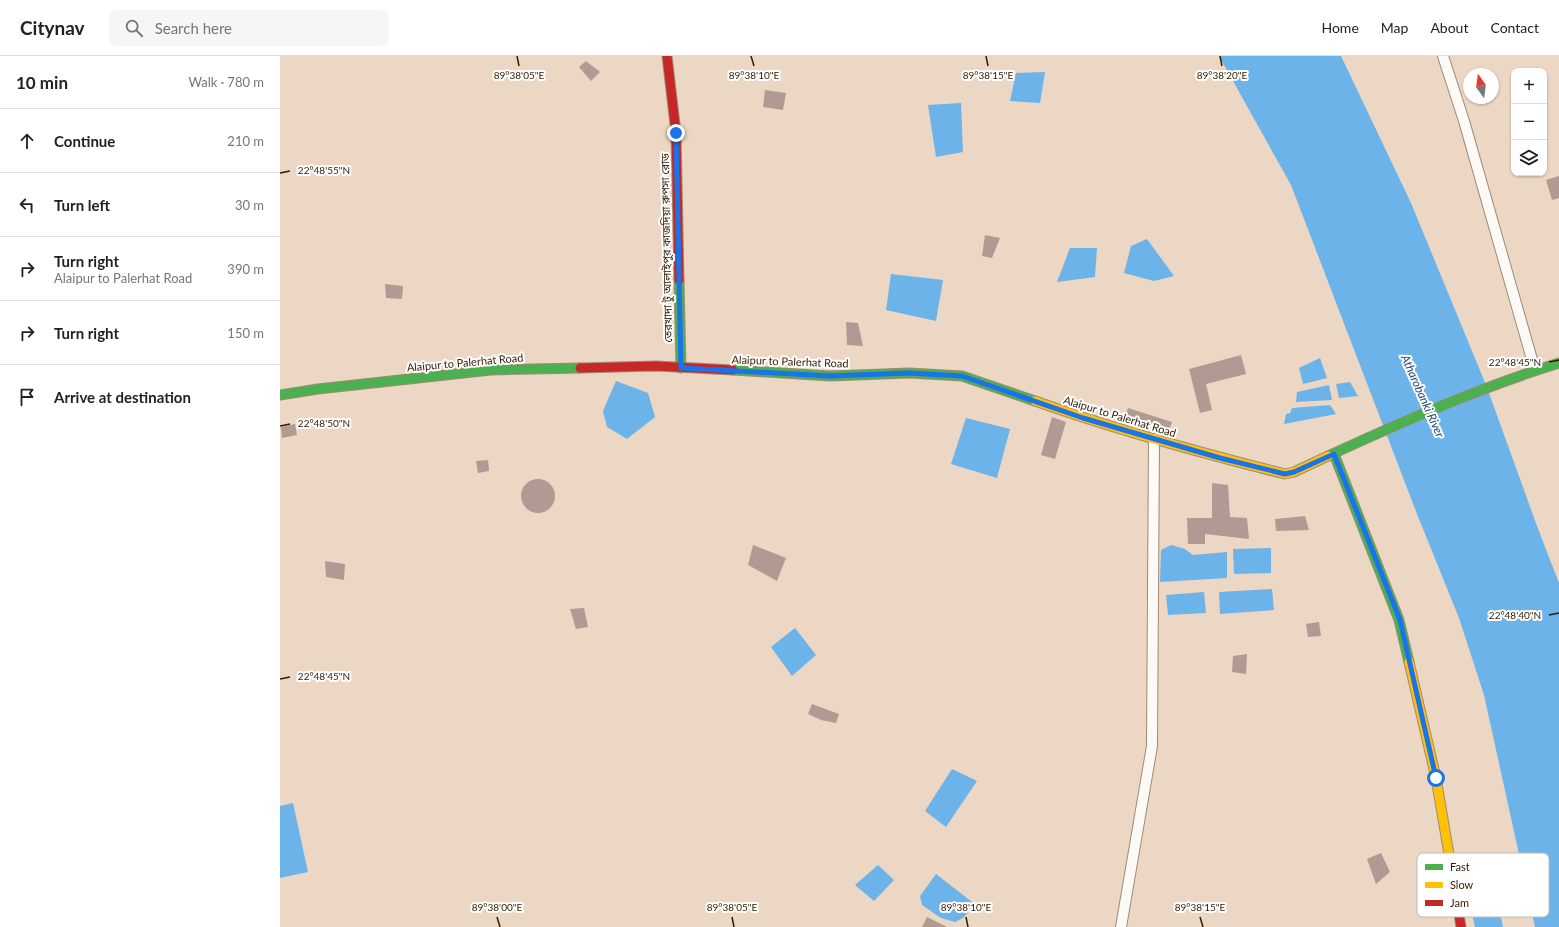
<!DOCTYPE html>
<meta charset="utf-8">
<style>
body{margin:0;font-family:Lato,"Noto Sans Bengali",sans-serif;background:#f6f6f6;color:#222}
.controls{position:absolute;right:12px;top:12px;display:grid;overflow:hidden;border-radius:8px;box-shadow:0 1px 3px #0004}
.controls button{width:36px;height:36px;display:grid;place-items:center;padding:0;border:0;border-bottom:1px solid #e0e0e0;background:#fff;color:#222;font:20px sans-serif}
.compass{position:absolute;left:1183px;top:12px;width:36px;height:36px;border-radius:50%;background:#fff;box-shadow:0 1px 3px #0004;rotate:346deg}
.stop{position:absolute;width:12px;height:12px;margin:-9px;border:3px solid #1a73e8;border-radius:50%;background:#fff}
.stop.end{background:#1a73e8;border-color:#fff;box-shadow:0 1px 4px #0008}
.list{margin:0;padding:0;list-style:none}
h2{display:flex;justify-content:space-between;align-items:center;height:52px;margin:0;padding:0 16px;font-size:17px}
h2 small{font-size:13px;font-weight:400;color:#767676}
.list li{display:grid;grid-template-columns:26px 1fr auto;gap:12px;align-items:center;box-sizing:border-box;height:64px;padding:0 16px;border-top:1px solid #e0e0e0}
.list b{display:block;font-size:15px;white-space:nowrap}
.list p{margin:0;font-size:13px;white-space:nowrap;color:#767676}
.list em{font-size:13px;font-style:normal;color:#767676}
.icon{flex:none;width:22px;height:22px;fill:none;stroke:currentColor;stroke-width:2;stroke-linecap:round;stroke-linejoin:round}
.map{position:relative;flex:none;width:1279px;height:871px;overflow:hidden}
header{display:flex;align-items:center;gap:24px;box-sizing:border-box;height:56px;padding:0 20px;background:#fff;border-bottom:1px solid #e0e0e0}
header strong{font-size:19px}
nav{display:flex;gap:22px;margin-inline-start:auto;font-size:14px}
.search{width:280px;height:36px;background:#f6f6f6;display:flex;align-items:center;gap:10px;box-sizing:border-box;padding:0 14px;border-radius:8px;color:#767676;font-size:15px}
main{display:flex}
aside{flex:1;background:#fff}
.map>svg:first-child{display:block}
</style>
<header>
<strong>Citynav</strong>
<div class="search"><svg class="icon" aria-label="search" viewBox="0 0 24 24"><circle cx="10" cy="10" r="6"/><path d="M15 15l6 6"/></svg>Search here</div>
<nav><a>Home</a><a>Map</a><a>About</a><a>Contact</a></nav>
</header>
<main>
<aside>
<h2>10 min<small>Walk · 780 m</small></h2>
<ul class="list">
<li><svg class="icon" aria-label="ahead" viewBox="0 0 24 24"><path d="M12 20V5M6 11l6-6 6 6"/></svg><div><b>Continue</b></div><em>210 m</em></li>
<li><svg class="icon" aria-label="left" viewBox="0 0 24 24"><path d="M17 20v-9H6M10 6l-5 5 5 5"/></svg><div><b>Turn left</b></div><em>30 m</em></li>
<li><svg class="icon" aria-label="right" viewBox="0 0 24 24"><path d="M7 20v-9h11M14 6l5 5-5 5"/></svg><div><b>Turn right</b><p>Alaipur to Palerhat Road</p></div><em>390 m</em></li>
<li><svg class="icon" aria-label="right" viewBox="0 0 24 24"><path d="M7 20v-9h11M14 6l5 5-5 5"/></svg><div><b>Turn right</b></div><em>150 m</em></li>
<li><svg class="icon" aria-label="arrive" viewBox="0 0 24 24"><path d="M6 21V4h12l-3 4 3 4H6"/></svg><div><b>Arrive at destination</b></div></li>
</ul>
</aside>
<div class="map">
<svg width="1279" height="871" viewBox="0 0 1279 871">
<rect width="100%" height="100%" fill="#ebd7c3"/>
<!-- water -->
<g fill="#6cb3ea">
<path d="M939 0H1061L1131 147 1206 329 1257 470 1279 527V871H1255L1204 639 1179 562 1137 458 1011 129Z"/>
<path d="M765 16 760 47 730 45 736 17Z"/>
<path d="M681 47 683 96 656 101 648 49Z"/>
<path d="M867 183 894 220 874 225 844 217 851 190Z"/>
<path d="M790 192H817L815 221 777 226Z"/>
<path d="M611 218 663 224 656 265 606 254Z"/>
<path d="M1040 302 1047 322 1023 328 1019 312Z"/>
<path d="M336 325 368 337 375 361 347 383 327 371 323 355Z"/>
<path d="M1070 326 1078 340 1059 342 1056 328Z"/>
<path d="M1049 329 1052 344 1016 346 1017 336Z"/>
<path d="M1050 349 1056 358 1004 368 1006 358 1010 357 1012 352Z"/>
<path d="M686 362 730 373 717 422 671 408Z"/>
<path d="M891 489 905 493 913 499 947 496V522L880 526 881 494Z"/>
<path d="M991 492V517L954 518 953 493Z"/>
<path d="M992 533 994 554 940 558 939 536Z"/>
<path d="M924 536 926 557 888 559 886 539Z"/>
<path d="M515 572 536 599 512 620 491 591Z"/>
<path d="M672 713 697 725 666 771 645 755Z"/>
<path d="M13 747 28 816 0 822V750Z"/>
<path d="M598 809 614 824 594 845 575 829Z"/>
<path d="M656 818 692 846 693 851 683 862 675 866 661 862 642 849 640 840Z"/>
<path d="M1218 846 1223 871H1195L1190 849Z"/>
</g>
<!-- building -->
<g fill="#b29a94">
<path d="M306 5 320 16 311 25 299 11Z"/>
<path d="M485 34 506 37 503 54 483 51Z"/>
<path d="M1279 120V142L1272 144 1266 124Z"/>
<path d="M705 179 720 182 712 202 702 200Z"/>
<path d="M105 228 123 230 122 243 106 242Z"/>
<path d="M566 266 578 267 583 290 567 289Z"/>
<path d="M961 299 966 318 926 328 932 354 920 357 909 313Z"/>
<path d="M848 352 892 366 889 374 845 360Z"/>
<path d="M772 361 786 366 775 403 761 399Z"/>
<path d="M15 368 17 379 2 382 1 371Z"/>
<path d="M208 404 209 415 198 417 196 405Z"/>
<circle cx="258" cy="440" r="17"/>
<path d="M932 427 948 429 950 461 967 462 969 483 925 478V488H908L907 462H932Z"/>
<path d="M1025 460 1029 474 996 475 995 463Z"/>
<path d="M473 489 506 502 497 525 468 509Z"/>
<path d="M45 505 65 508 64 524 46 521Z"/>
<path d="M304 552 308 571 296 573 290 553Z"/>
<path d="M1039 566 1041 580 1028 581 1026 568Z"/>
<path d="M967 598 966 618 952 616 953 600Z"/>
<path d="M532 648 559 658 556 667 541 664 528 658Z"/>
<path d="M1101 797 1110 816 1096 828 1087 803Z"/>
<path d="M647 861 667 871H642Z"/>
</g>
<g fill="none" stroke-linecap="round" stroke-linejoin="round">
<!-- street casing -->
<g stroke="#9f8c74" stroke-width="12">
<g id="street">
<path d="M1163 0 1184 65 1255 314"/>
<path d="M841 871 872 690 874 383"/>
</g>
</g>
<!-- fast casing -->
<g stroke="#9f8c74" stroke-width="11">
<g id="fast">
<path d="M399 224 401 312"/>
<path d="M453 314 550 320 629 317 682 320 755 345"/>
<path d="M0 339 38 333 211 314 300 312"/>
<path d="M1054 398 1119 564 1129 606"/>
<path d="M1048 400C1124 365 1199 332 1279 307"/>
</g>
</g>
<!-- slow casing -->
<g stroke="#9f8c74" stroke-width="11">
<g id="slow">
<path d="M755 345C837 374 921 397 1005 418L1014 416 1048 400"/>
<path d="M1129 606 1156 722 1171 810"/>
</g>
</g>
<!-- jam casing -->
<g stroke="#9f8c74" stroke-width="11">
<g id="jam">
<path d="M387 0 396 77 399 224"/>
<path d="M300 312 376 310 453 314"/>
<path d="M1171 810 1181 871"/>
</g>
</g>
<!-- street -->
<use href="#street" stroke="#fcf9f6" stroke-width="10"/>
<!-- fast -->
<use href="#fast" stroke="#4caf50" stroke-width="9"/>
<!-- slow -->
<use href="#slow" stroke="#ffc107" stroke-width="9"/>
<!-- jam -->
<use href="#jam" stroke="#c62828" stroke-width="9"/>
</g>
<g fill="none" stroke-linecap="round" stroke-linejoin="round">
<!-- route -->
<path stroke="#1a73e8" stroke-width="5" d="M396 77 401 312 550 320 629 317 682 320 803 362 940 402 1005 418 1014 416 1054 398 1120 564 1156 722"/>
</g>
<!-- ticks -->
<path fill="none" stroke="#311b01" stroke-width="1.5" d="M237 0 239 10M471 0 474 10M706 0 708 10M940 0 942 10M0 117 10 115M1269 306 1279 304M0 370 10 368M1269 559 1279 557M0 623 10 621M217 861 220 871M452 861 454 871M686 861 688 871M920 861 923 871"/>
<g text-anchor="middle" dominant-baseline="central" stroke-width="4" stroke-linejoin="round" paint-order="stroke">
<!-- street labels -->
<g font-size="11" fill="#311b01" stroke="#fff">
<text transform="translate(386 192) rotate(-91)">তেরখাদা টু আলাইপুর কাজদিয়া রুপসা রোড</text>
<text transform="translate(510 305) rotate(2)">Alaipur to Palerhat Road</text>
<text transform="translate(185 306) rotate(-5)">Alaipur to Palerhat Road</text>
<text transform="translate(840 360) rotate(17)">Alaipur to Palerhat Road</text>
</g>
<!-- water labels -->
<g font-size="12" font-style="italic" fill="#234c70" stroke="#fff">
<text transform="translate(1143 340) rotate(66)">Atharobanki River</text>
</g>
</g>
<!-- legend -->
<rect x="1137" y="797" width="132" height="64" rx="6" fill="#fff" stroke="#c1bbb3" stroke-width="1"/>
<rect x="1145" y="808" width="18" height="6" fill="#4caf50"/>
<rect x="1145" y="826" width="18" height="6" fill="#ffc107"/>
<rect x="1145" y="844" width="18" height="6" fill="#c62828"/>
<g font-size="11" fill="#311b01">
<text x="1170" y="815">Fast</text>
<text x="1170" y="833">Slow</text>
<text x="1170" y="851">Jam</text>
</g>
<g font-size="10" text-anchor="middle" fill="#311b01" stroke="#fff" stroke-width="4" stroke-linejoin="round" paint-order="stroke">
<text x="942" y="23">89°38'20"E</text>
<text x="239" y="23">89°38'05"E</text>
<text x="474" y="23">89°38'10"E</text>
<text x="708" y="23">89°38'15"E</text>
<text x="44" y="118">22°48'55"N</text>
<text x="1235" y="310">22°48'45"N</text>
<text x="44" y="371">22°48'50"N</text>
<text x="1235" y="563">22°48'40"N</text>
<text x="44" y="624">22°48'45"N</text>
<text x="217" y="855">89°38'00"E</text>
<text x="452" y="855">89°38'05"E</text>
<text x="686" y="855">89°38'10"E</text>
<text x="920" y="855">89°38'15"E</text>
</g>
</svg>
<div class="controls">
<button>+</button>
<button>−</button>
<button><svg class="icon" aria-label="layers" viewBox="0 0 24 24"><path d="M12 4l9 5-9 5-9-5zM3 14l9 5 9-5"/></svg></button>
</div>
<svg class="compass" viewBox="-18 -18 36 36"><path d="M0-13l5 13h-10z" fill="#e53935"/><path d="M0 13l5-13h-10z" fill="#767676"/></svg>
<div class="stop" style="left:1156px;top:722px"></div>
<div class="stop end" style="left:396px;top:77px"></div>
</div>
</main>
